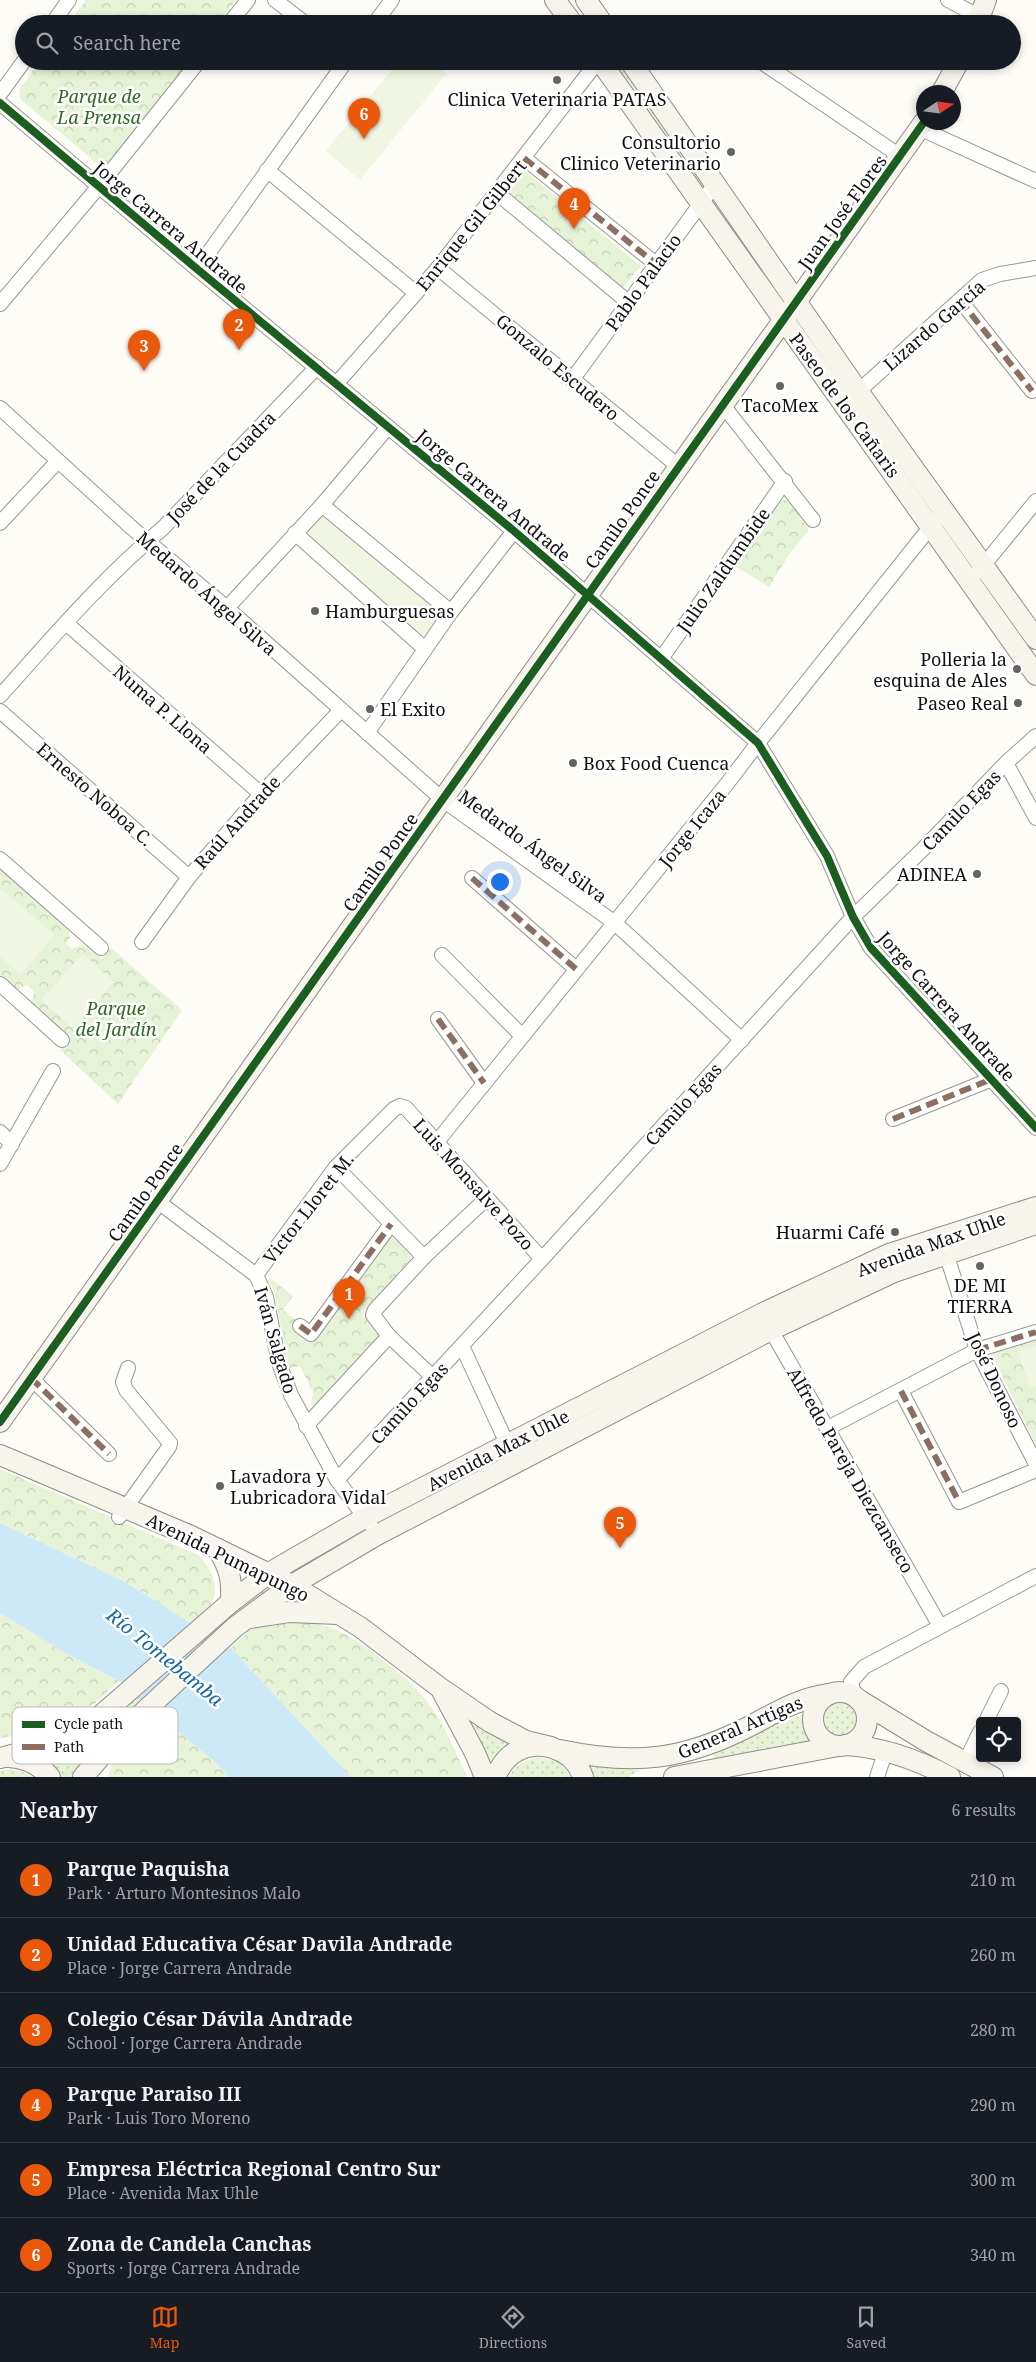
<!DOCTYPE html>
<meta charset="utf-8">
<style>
body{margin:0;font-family:"Noto Serif",serif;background:#20242c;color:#f1f3f6}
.controls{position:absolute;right:15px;bottom:15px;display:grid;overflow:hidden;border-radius:5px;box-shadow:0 2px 8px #0003}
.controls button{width:45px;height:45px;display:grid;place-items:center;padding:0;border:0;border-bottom:1px solid #363941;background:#171b24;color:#f1f3f6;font:25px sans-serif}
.compass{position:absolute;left:916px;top:85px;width:45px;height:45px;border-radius:50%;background:#171b24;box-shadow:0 2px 8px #0003;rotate:77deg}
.you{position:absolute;left:499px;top:881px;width:18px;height:18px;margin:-12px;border:4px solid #fff;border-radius:50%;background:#1a73e8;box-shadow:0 0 0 8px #1a73e833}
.badge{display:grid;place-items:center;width:32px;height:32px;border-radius:50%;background:#ea580c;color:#fff;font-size:16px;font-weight:700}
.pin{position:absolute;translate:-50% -41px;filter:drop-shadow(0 1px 2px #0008)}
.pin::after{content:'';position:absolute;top:26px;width:18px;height:15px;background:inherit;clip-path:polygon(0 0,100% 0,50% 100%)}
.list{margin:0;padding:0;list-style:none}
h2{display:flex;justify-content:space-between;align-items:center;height:65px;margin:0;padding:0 20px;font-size:21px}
h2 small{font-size:16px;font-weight:400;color:#9ea1a6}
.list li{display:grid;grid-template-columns:32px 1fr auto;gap:15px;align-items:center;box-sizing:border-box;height:75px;padding:0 20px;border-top:1px solid #363941}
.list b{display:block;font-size:19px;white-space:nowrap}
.list p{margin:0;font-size:16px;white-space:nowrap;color:#9ea1a6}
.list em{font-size:16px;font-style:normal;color:#9ea1a6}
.icon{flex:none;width:28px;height:28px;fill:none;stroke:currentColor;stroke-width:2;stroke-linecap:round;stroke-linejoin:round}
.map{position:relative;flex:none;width:1036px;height:1777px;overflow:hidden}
.search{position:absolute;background:#171b24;box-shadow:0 2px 8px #0003;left:15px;right:15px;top:15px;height:55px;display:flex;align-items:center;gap:12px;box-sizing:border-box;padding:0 18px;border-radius:28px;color:#9ea1a6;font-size:19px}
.sheet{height:515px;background:#171b24}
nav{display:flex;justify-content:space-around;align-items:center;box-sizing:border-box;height:70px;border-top:1px solid #363941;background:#171b24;font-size:14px;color:#9ea1a6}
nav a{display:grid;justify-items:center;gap:2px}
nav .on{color:#ea580c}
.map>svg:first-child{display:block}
</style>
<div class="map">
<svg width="1036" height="1777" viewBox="0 0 1036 1777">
<defs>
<pattern id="grass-dots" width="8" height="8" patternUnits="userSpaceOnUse" patternTransform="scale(1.25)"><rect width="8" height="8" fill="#e7f3d7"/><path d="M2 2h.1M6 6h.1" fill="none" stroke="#c5cfb8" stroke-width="1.8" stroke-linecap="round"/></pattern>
<pattern id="park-crowns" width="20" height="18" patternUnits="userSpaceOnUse" patternTransform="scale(1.25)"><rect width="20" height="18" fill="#e7f3d7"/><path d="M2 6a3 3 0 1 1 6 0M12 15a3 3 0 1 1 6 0" fill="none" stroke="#c5cfb8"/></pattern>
</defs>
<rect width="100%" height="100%" fill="#fdfcf7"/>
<!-- grass -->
<g fill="url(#grass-dots)">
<path d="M603 61H628L711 184 701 198Z"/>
<path d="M264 1581 275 1586 76 1777H57L32 1757Z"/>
<circle cx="839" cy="1719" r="18"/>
<path d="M457 1706 495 1736 517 1744 490 1773Z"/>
<path d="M806 1714 813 1743 714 1760 713 1753 761 1730Z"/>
<path d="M533 1758C550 1757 562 1762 570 1777H508L515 1767Z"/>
<path d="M587 1764 641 1770 628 1777H590Z"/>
<path d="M11 1769 23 1772 33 1777H0V1771Z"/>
</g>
<!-- park -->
<g fill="url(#park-crowns)">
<path d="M86 0H236L218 24H68Z"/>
<path d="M40 61H190L107 167 100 166 20 99 19 90Z"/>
<path d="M525 171 641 266 623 288 507 193Z"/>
<path d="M783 500 789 501 809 530 790 553 769 587 735 566 778 502Z"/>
<path d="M0 869 69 931 70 938 66 943 72 949 83 944 102 959 111 948 182 1010 118 1104 60 1050 70 1039 31 1004 34 992 28 985 16 990 0 975Z"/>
<path d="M390 1230 409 1252 411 1258 362 1315 382 1335 316 1407 311 1405 313 1393 300 1366 289 1368 274 1291 268 1281 270 1278 293 1296 283 1310 299 1322 296 1327 315 1341 353 1292 347 1286Z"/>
<path d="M1036 1339V1445L991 1353Z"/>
<path d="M0 1469 198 1555C211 1568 221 1586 211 1604 207 1612 197 1618 192 1624L125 1582 0 1523Z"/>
<path d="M0 1613 69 1655 119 1681 94 1704 22 1734 0 1738Z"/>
<path d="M305 1620C343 1629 359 1641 389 1665 402 1675 415 1686 425 1699 444 1722 455 1751 467 1777H351L231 1648 252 1628 262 1624Z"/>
<path d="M160 1714 216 1763 229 1777H108L113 1757Z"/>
</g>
<!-- pitch -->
<g fill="#f0f6e1">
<path d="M399 61H431L446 74 360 180 326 151Z"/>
<path d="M322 515 326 516 437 609 439 619 430 632 423 635 416 633 308 533 307 531Z"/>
<path d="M0 888 55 935 20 975 0 957Z"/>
<path d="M83 954 114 982 73 1029 41 1000Z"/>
<path d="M1036 1346V1386L1030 1388 1018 1351Z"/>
</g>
<!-- water -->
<path fill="#cde8f7" d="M0 1523 125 1582 231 1648 351 1777H229L216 1763 119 1681 69 1655 0 1613Z"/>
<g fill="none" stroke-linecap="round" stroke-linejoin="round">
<!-- street casing -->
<g stroke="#979795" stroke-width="16">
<g id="street">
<path d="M275 0 306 24"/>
<path d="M948 0 980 17"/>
<path d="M52 24 69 0"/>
<path d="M229 24 248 0"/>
<path d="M374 24 392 0"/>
<path d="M760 61 900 156"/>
<path d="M0 94 24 61"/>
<path d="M0 103 197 269 514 531 758 743 827 856 853 917 871 948 1036 1128"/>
<path d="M919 128 1036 181"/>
<path d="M524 158 656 264"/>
<path d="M267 170 416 293"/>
<path d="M497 193 628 302"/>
<path d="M438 268 678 466"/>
<path d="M197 269 346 61"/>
<path d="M960 300 1032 391"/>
<path d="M0 304 100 185 199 61"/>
<path d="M572 380 715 184"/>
<path d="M337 383 438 268 598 61"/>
<path d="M852 397 982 280 1000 274 1036 268"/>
<path d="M722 404 813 520"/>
<path d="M0 408 132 528 227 608 443 800 615 923 742 1040"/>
<path d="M322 505 451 612"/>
<path d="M0 523 58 461"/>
<path d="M295 533 425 649"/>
<path d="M978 572 1036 501"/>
<path d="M227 608 322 505 388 427"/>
<path d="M66 623 261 794"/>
<path d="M661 659 785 481"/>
<path d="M0 696C52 638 103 578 163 528L317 367"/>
<path d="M0 711 189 877"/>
<path d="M367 733 451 612 514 531"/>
<path d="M1006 763 1036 818"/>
<path d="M0 859 101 948"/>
<path d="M472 878 576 969"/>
<path d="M142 942 189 877 261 794 341 710"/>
<path d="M442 955 522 1036"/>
<path d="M0 984 62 1040"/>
<path d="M438 1019 484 1083"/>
<path d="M893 1119 992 1079"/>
<path d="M0 1132 12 1144"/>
<path d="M436 1143 726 785 758 743 936 520"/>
<path d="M0 1164 53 1071"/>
<path d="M336 1167 424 1257"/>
<path d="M157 1201 256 1275 266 1297 279 1363 291 1395 337 1480 370 1524"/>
<path d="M944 1247 977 1350 1036 1464"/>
<path d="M256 1275 336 1167 394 1109 400 1106 406 1108 542 1259"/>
<path d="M767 1323 940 1626"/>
<path d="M300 1326 311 1334 391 1224"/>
<path d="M462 1346 511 1452"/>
<path d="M433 1377 389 1336 373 1315 375 1310 424 1257 486 1199"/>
<path d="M31 1378 109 1454"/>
<path d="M901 1391 959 1502 1036 1470"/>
<path d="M306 1426 389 1336"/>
<path d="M828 1428 977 1350 1036 1332"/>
<path d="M337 1480 542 1259 853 917 921 851 1006 763 1036 736"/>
<path d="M119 1517 169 1447 170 1443 126 1390 123 1382 128 1368"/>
<path d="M854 1696 851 1682 864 1667 1036 1576"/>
<path d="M986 1721 1001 1691"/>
<path d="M965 1762 980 1732"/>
<path d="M877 1777 886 1750"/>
</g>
</g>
<!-- secondary casing -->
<g stroke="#8e8d8b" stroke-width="22">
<g id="secondary">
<path d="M555 0 573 24"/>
<path d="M586 0 603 24"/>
<path d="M977 24 986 0"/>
<path d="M600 61 1036 675"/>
<path d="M630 61 858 391 1036 639"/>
<path d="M942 92 959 61"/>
<path d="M0 1422 924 122"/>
<path d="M0 1455 191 1536 292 1585 360 1627 439 1687 490 1722 526 1741 551 1747"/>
<path d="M218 1549C230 1570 232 1579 231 1602"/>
<path d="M250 1618 289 1612 338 1614"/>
<path d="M442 1691 475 1753 485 1777"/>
<circle cx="840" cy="1719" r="27"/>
<path d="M859 1700 926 1741 993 1777"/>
<path d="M845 1745C883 1747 916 1759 950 1777"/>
<path d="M560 1750C635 1766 685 1760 752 1725 778 1711 800 1698 829 1694"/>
<path d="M9 1757C26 1758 39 1764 50 1777"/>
<path d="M0 1758 38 1748 73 1734 100 1716 231 1602 269 1573 366 1517 763 1313 889 1254 1036 1207"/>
<path d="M83 1777 122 1732 235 1627 292 1585 377 1535 771 1330 894 1272 1036 1224"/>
<path d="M495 1777C499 1769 504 1760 511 1755 536 1736 573 1748 583 1777"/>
<path d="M674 1777 838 1746"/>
</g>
</g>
<!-- street -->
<use href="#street" stroke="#fffffe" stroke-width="14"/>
<!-- secondary -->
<use href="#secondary" stroke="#f6f4eb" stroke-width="20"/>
<!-- quiet -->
<g stroke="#8d6e63" stroke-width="6" stroke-dasharray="12 6" stroke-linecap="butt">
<path d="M524 158 656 264"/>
<path d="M960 300 1032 391"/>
<path d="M472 878 576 969"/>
<path d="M438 1019 484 1083"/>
<path d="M893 1119 992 1079"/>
<path d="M300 1326 311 1334 391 1224"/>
<path d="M977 1350 1036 1332"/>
<path d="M31 1378 109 1454"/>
<path d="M901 1391 959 1502"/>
</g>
<!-- cycleway casing -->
<g stroke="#fff" stroke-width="11">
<g id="cycleway">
<path d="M0 103 197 269 514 531 758 743 827 856 853 917 871 948 1036 1128"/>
<path d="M0 1422 924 122"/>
</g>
</g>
<!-- cycleway -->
<use href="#cycleway" stroke="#1b5e20" stroke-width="8"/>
</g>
<!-- markers -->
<g fill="#646362" stroke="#fff" stroke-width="2">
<circle cx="557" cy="80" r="5"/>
<circle cx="731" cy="152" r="5"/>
<circle cx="780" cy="386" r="5"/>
<circle cx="315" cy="611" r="5"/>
<circle cx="1017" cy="669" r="5"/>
<circle cx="1018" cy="703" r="5"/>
<circle cx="370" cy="709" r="5"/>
<circle cx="573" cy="763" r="5"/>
<circle cx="977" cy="874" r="5"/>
<circle cx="895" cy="1232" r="5"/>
<circle cx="980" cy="1266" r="5"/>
<circle cx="220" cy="1486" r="5"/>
</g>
<g text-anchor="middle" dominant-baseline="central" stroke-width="5" stroke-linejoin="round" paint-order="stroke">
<!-- park labels -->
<g font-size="18" font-style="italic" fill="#2f6b1f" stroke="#fff">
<text x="99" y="96">Parque de<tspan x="99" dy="21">La Prensa</tspan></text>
<text x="116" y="1008">Parque<tspan x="116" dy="21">del Jardín</tspan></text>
</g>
<!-- poi labels -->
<g font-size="18" fill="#111" stroke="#fff" text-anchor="end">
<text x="557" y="99" text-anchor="middle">Clinica Veterinaria PATAS</text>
<text x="721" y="142">Consultorio<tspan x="721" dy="21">Clinico Veterinario</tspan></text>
<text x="780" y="405" text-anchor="middle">TacoMex</text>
<text x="325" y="611" text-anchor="start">Hamburguesas</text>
<text x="1007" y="659">Polleria la<tspan x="1007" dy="21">esquina de Ales</tspan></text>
<text x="1008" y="703">Paseo Real</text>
<text x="380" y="709" text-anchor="start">El Exito</text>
<text x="583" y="763" text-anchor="start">Box Food Cuenca</text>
<text x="967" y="874">ADINEA</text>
<text x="885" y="1232">Huarmi Café</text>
<text x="980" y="1285" text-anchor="middle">DE MI<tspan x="980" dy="21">TIERRA</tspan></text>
<text x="230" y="1476" text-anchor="start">Lavadora y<tspan x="230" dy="21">Lubricadora Vidal</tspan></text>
</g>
<!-- street labels -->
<g font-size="18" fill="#111" stroke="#fff">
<text transform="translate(842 212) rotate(-54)">Juan José Flores</text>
<text transform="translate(471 225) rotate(-51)">Enrique Gil Gilbert</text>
<text transform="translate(171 227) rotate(40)">Jorge Carrera Andrade</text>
<text transform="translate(643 282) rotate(-54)">Pablo Palacio</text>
<text transform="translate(934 325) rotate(-41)">Lizardo García</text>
<text transform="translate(558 367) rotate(40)">Gonzalo Escudero</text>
<text transform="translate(845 405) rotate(54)">Paseo de los Cañaris</text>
<text transform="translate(221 467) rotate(-46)">José de la Cuadra</text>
<text transform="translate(494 495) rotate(40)">Jorge Carrera Andrade</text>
<text transform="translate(622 519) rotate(-55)">Camilo Ponce</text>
<text transform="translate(723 570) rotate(-55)">Julio Zaldumbide</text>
<text transform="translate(207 593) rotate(41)">Medardo Ángel Silva</text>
<text transform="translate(163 709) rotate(41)">Numa P. Llona</text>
<text transform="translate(95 794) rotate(41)">Ernesto Noboa C.</text>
<text transform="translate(961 810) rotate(-46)">Camilo Egas</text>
<text transform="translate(237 822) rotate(-48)">Raúl Andrade</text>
<text transform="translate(692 828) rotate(-51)">Jorge Icaza</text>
<text transform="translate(533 846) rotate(36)">Medardo Ángel Silva</text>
<text transform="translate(380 862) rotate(-55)">Camilo Ponce</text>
<text transform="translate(947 1006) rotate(48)">Jorge Carrera Andrade</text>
<text transform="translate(683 1104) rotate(-48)">Camilo Egas</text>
<text transform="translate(474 1184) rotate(48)">Luis Monsalve Pozo</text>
<text transform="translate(145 1192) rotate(-55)">Camilo Ponce</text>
<text transform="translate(308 1208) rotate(-52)">Victor Lloret M.</text>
<text transform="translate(931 1244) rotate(-20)">Avenida Max Uhle</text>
<text transform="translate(276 1340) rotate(74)">Iván Salgado</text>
<text transform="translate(995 1380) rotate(65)">José Donoso</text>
<text transform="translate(409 1403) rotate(-47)">Camilo Egas</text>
<text transform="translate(498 1450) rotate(-27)">Avenida Max Uhle</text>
<text transform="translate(851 1470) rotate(60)">Alfredo Pareja Diezcanseco</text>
<text transform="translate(228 1557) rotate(26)">Avenida Pumapungo</text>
<text transform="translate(740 1727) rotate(-23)">General Artigas</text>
</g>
<!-- water labels -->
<g font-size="19" font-style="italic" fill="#1768a6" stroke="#fff">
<text transform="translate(165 1657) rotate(39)">Río Tomebamba</text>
</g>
</g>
<!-- legend -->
<rect x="12" y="1707" width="166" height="57" rx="8" fill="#fff" stroke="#b8b8b8" stroke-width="1"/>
<rect x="22" y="1721" width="23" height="7" fill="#1b5e20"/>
<rect x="22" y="1744" width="23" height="6" fill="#8d6e63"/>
<g font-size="14" fill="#111">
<text x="54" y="1729">Cycle path</text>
<text x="54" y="1752">Path</text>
</g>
</svg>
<div class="controls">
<button><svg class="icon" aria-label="locate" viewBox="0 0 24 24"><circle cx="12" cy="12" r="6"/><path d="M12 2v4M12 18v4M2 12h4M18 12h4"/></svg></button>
</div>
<svg class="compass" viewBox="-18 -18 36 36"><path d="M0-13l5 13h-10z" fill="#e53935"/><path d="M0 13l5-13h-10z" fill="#9ea1a6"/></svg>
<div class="you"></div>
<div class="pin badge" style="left:349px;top:1319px">1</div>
<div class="pin badge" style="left:239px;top:350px">2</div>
<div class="pin badge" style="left:144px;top:371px">3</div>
<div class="pin badge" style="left:574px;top:229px">4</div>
<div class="pin badge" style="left:620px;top:1548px">5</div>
<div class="pin badge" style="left:364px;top:139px">6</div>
<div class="search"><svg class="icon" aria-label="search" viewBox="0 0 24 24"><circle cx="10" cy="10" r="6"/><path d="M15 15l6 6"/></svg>Search here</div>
</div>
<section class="sheet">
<h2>Nearby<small>6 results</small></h2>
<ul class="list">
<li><span class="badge">1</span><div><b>Parque Paquisha</b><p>Park · Arturo Montesinos Malo</p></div><em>210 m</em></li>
<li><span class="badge">2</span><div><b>Unidad Educativa César Davila Andrade</b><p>Place · Jorge Carrera Andrade</p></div><em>260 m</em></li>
<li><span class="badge">3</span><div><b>Colegio César Dávila Andrade</b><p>School · Jorge Carrera Andrade</p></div><em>280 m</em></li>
<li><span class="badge">4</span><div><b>Parque Paraiso III</b><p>Park · Luis Toro Moreno</p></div><em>290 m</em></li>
<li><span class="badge">5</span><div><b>Empresa Eléctrica Regional Centro Sur</b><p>Place · Avenida Max Uhle</p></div><em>300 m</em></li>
<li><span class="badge">6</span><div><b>Zona de Candela Canchas</b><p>Sports · Jorge Carrera Andrade</p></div><em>340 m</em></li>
</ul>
</section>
<nav>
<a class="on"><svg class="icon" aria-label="map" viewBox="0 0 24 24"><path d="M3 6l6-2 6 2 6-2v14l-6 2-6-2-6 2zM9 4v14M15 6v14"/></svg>Map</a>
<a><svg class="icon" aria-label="directions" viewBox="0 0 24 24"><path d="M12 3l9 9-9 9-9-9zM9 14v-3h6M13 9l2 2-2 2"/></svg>Directions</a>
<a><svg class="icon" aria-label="saved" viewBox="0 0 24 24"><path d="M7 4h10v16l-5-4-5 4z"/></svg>Saved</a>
</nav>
